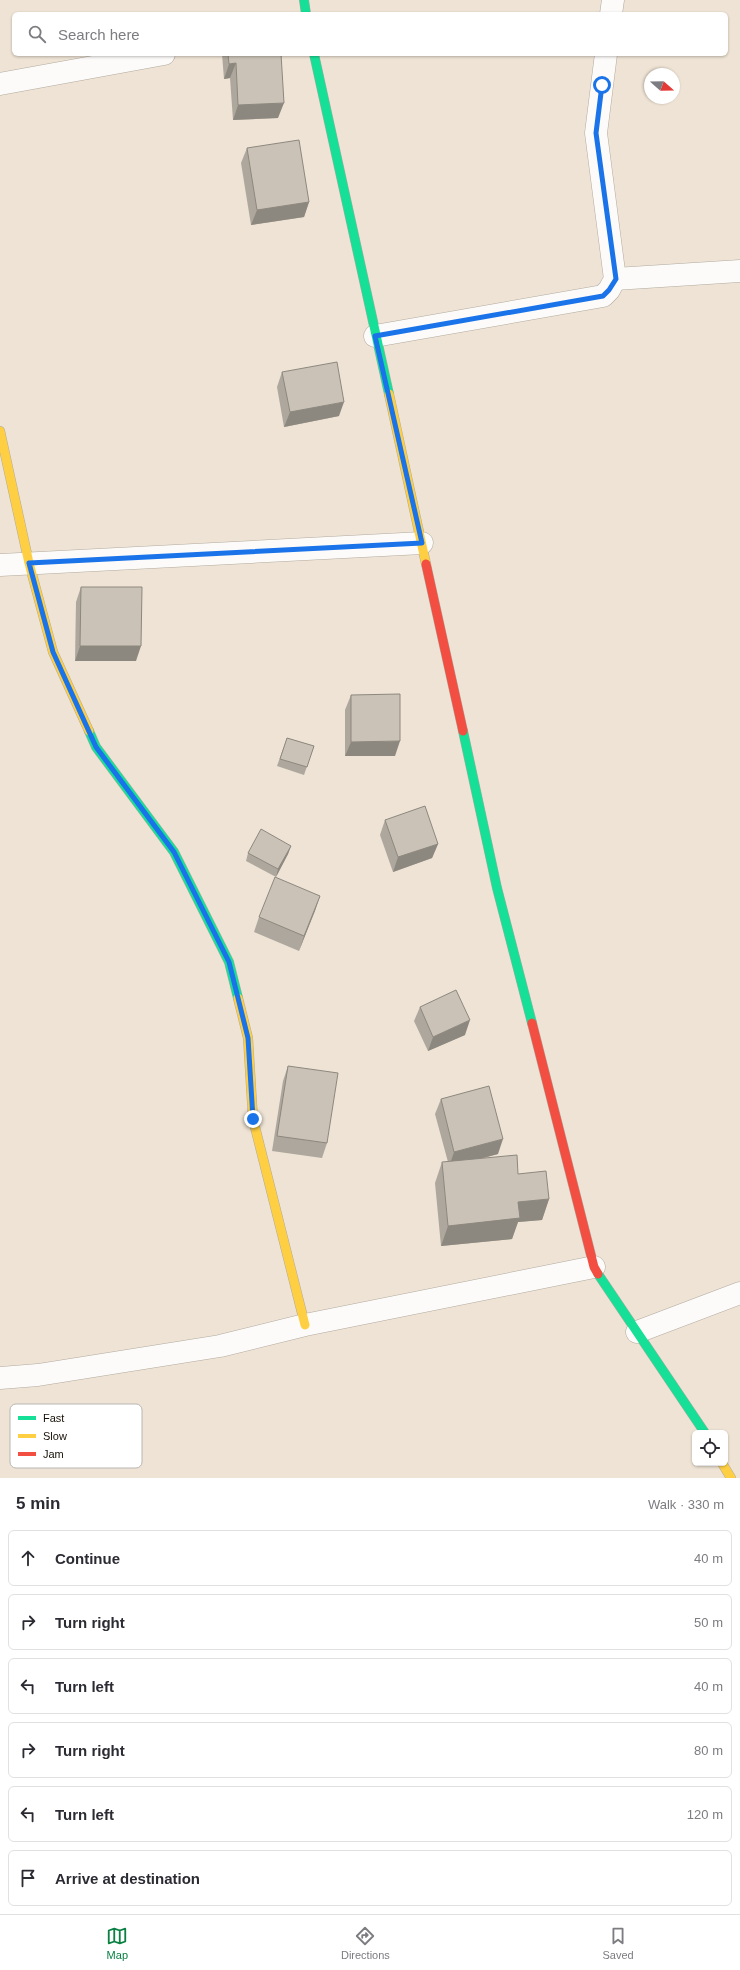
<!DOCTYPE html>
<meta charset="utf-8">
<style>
body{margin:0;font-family:Arial,sans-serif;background:#f2f2f3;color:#2b2b33}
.controls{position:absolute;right:12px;bottom:12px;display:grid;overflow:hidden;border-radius:6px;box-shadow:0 1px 3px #0004}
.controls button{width:36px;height:36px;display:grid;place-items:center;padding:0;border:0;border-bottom:1px solid #e1e1e2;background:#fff;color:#2b2b33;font:20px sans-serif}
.compass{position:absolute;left:644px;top:68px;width:36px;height:36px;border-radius:50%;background:#fff;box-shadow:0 1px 3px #0004;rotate:110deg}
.stop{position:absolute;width:12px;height:12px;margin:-9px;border:3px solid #1a73e8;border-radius:50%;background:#fff}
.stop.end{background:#1a73e8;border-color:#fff;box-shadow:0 1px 4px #0008}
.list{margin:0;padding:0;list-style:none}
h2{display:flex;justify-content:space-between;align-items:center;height:52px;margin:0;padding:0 16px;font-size:17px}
h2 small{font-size:13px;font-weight:400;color:#7c7c81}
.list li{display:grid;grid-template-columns:26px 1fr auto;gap:12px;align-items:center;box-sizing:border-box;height:56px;margin:0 8px 8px;padding:0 8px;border:1px solid #e1e1e2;border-radius:6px}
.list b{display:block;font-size:15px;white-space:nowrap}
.list em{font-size:13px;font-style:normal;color:#7c7c81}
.icon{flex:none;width:22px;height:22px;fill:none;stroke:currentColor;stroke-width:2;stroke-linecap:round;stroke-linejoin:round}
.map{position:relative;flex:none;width:740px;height:1478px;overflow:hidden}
.search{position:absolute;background:#fff;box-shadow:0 1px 3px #0004;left:12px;right:12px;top:12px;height:44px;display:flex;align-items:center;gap:10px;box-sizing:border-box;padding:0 14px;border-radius:6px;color:#7c7c81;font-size:15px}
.sheet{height:436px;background:#fff}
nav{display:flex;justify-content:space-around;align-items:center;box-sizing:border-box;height:56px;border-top:1px solid #e1e1e2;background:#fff;font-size:11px;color:#7c7c81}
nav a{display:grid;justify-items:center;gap:2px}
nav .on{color:#0b8043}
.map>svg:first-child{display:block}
</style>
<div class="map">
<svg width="740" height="1478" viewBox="0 0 740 1478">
<rect width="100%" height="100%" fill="#eee3d4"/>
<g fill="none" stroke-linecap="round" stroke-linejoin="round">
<!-- street casing -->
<g stroke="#b2aa9f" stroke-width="23">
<g id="street">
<path d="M611 14 613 0"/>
<path d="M0 84 164 54"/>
<path d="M615 279 740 271"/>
<path d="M375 336 603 296 609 290 615 279 596 133 606 54"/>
<path d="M0 565 422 543"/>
<path d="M637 1332 740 1293"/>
<path d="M0 1378 38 1375 220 1346 305 1325 594 1267"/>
</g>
</g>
<!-- fast casing -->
<g stroke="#b2aa9f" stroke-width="10">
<g id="fast">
<path d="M304 0 306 14"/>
<path d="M314 54 389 394"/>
<path d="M89 731 96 747 174 852 229 962 238 998"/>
<path d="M463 731 497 888 532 1023"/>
<path d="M598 1274 705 1433"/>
</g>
</g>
<!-- slow casing -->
<g stroke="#b2aa9f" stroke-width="10">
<g id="slow">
<path d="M389 394 426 564"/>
<path d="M0 431 29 563 53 652 89 731"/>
<path d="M238 998 248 1038 253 1119 305 1325"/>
<path d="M722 1463 731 1478"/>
</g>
</g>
<!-- jam casing -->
<g stroke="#b2aa9f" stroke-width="10">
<g id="jam">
<path d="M426 564 463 731"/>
<path d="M532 1023 594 1267 598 1274"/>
</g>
</g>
<!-- street -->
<use href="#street" stroke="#fcfbf9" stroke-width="22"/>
<!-- fast -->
<use href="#fast" stroke="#16e098" stroke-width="9"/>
<!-- slow -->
<use href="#slow" stroke="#ffcf43" stroke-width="9"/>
<!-- jam -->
<use href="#jam" stroke="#f24e42" stroke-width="9"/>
</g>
<!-- wall -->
<g fill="#aea79d">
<path d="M222 54H281L278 118 233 120 230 78 224 79Z"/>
<path d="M247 148 309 202 304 217 251 225 241 163Z"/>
<path d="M282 372 339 416 284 427 277 387Z"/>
<path d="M81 587 136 661H75L76 602Z"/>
<path d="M351 695 395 756H345V710Z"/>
<path d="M287 738 314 746 304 775 277 766Z"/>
<path d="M385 820 438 844 432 858 393 872 380 835Z"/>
<path d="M291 846 288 854 276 877 246 861 248 853Z"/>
<path d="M320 896 299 951 254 932 259 917Z"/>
<path d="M420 1007 465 1035 428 1051 414 1021Z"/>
<path d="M288 1066 327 1143 322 1158 272 1151 283 1081Z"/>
<path d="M441 1099 498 1154 480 1159 518 1174 549 1199 542 1220 518 1222 512 1239 441 1246 435 1183 442 1162H448L435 1114Z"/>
</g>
<!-- shaded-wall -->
<g fill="#8d887f">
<path d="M236 63 230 78 224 79 229 64Z"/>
<path d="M284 103 278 118 233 120 238 105Z"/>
<path d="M309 202 304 217 251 225 257 210Z"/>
<path d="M344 402 339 416 284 427 290 412Z"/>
<path d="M80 646H141L136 661H75Z"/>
<path d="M400 741 395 756H345L351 742Z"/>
<path d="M438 844 432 858 393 872 398 857Z"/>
<path d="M291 846 288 854 276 877 278 869Z"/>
<path d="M320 896 315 911 299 951 304 936Z"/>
<path d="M470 1020 465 1035 428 1051 433 1037Z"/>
<path d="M503 1139 498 1154 449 1167 454 1152Z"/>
<path d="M549 1199 542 1220 518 1222 512 1239 441 1246 448 1226 518 1202Z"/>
</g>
<!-- building -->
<g fill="#cac2b6" stroke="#8d887f">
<path d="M228 54H281L284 103 238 105 236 63 229 64Z"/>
<path d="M299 140 309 202 257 210 247 148Z"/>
<path d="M337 362 344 402 290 412 282 372Z"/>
<path d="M81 587H142L141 646H80Z"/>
<path d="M400 694V741L351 742V695Z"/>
<path d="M287 738 314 746 307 767 280 759Z"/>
<path d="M425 806 438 844 398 857 385 820Z"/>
<path d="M261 829 291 846 278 869 248 853Z"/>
<path d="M275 877 320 896 304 936 259 917Z"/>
<path d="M456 990 470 1020 433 1037 420 1007Z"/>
<path d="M288 1066 338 1073 327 1143 277 1136Z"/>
<path d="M489 1086 503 1139 454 1152 441 1099Z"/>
<path d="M517 1155 518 1174 546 1171 549 1199 518 1202 520 1218 448 1226 442 1162Z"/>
</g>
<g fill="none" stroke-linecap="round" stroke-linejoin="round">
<!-- route -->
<path stroke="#1a73e8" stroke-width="5" d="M253 1119 248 1038 229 962 174 852 96 747 53 652 29 563 422 543 375 336 603 296 609 290 616 279 596 133 602 85"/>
</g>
<!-- legend -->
<rect x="10" y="1404" width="132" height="64" rx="6" fill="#fff" stroke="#b9b7b4" stroke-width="1"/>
<rect x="18" y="1416" width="18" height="4" fill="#16e098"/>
<rect x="18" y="1434" width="18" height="4" fill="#ffcf43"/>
<rect x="18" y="1452" width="18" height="4" fill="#f24e42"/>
<g font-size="11" fill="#161006">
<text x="43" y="1422">Fast</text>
<text x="43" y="1440">Slow</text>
<text x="43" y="1458">Jam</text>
</g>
</svg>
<div class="controls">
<button><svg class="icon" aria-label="locate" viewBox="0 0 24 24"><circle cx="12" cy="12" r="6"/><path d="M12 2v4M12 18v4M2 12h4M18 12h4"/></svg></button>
</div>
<svg class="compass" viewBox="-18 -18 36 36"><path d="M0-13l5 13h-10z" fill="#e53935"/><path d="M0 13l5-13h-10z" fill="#7c7c81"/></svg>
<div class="stop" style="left:602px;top:85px"></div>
<div class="stop end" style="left:253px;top:1119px"></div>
<div class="search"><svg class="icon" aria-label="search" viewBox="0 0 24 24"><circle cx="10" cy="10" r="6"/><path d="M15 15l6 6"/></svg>Search here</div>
</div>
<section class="sheet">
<h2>5 min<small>Walk · 330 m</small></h2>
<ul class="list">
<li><svg class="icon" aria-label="ahead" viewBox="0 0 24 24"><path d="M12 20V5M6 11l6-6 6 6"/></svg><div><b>Continue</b></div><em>40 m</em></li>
<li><svg class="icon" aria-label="right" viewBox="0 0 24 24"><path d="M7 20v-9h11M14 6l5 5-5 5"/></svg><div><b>Turn right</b></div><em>50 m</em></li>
<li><svg class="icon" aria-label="left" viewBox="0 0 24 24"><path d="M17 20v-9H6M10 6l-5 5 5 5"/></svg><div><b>Turn left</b></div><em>40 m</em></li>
<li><svg class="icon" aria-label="right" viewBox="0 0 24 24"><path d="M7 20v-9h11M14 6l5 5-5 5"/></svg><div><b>Turn right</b></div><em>80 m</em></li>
<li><svg class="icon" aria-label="left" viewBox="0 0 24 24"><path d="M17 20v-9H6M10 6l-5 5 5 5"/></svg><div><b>Turn left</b></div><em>120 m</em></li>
<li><svg class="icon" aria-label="arrive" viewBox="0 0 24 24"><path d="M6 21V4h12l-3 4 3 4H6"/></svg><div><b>Arrive at destination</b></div></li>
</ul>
</section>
<nav>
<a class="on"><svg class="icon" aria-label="map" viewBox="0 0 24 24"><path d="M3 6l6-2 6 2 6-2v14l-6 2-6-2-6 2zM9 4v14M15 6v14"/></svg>Map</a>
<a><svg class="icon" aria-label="directions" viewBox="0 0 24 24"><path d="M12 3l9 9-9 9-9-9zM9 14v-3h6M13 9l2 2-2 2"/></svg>Directions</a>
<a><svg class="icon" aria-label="saved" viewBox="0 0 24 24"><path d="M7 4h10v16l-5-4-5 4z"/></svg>Saved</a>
</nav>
